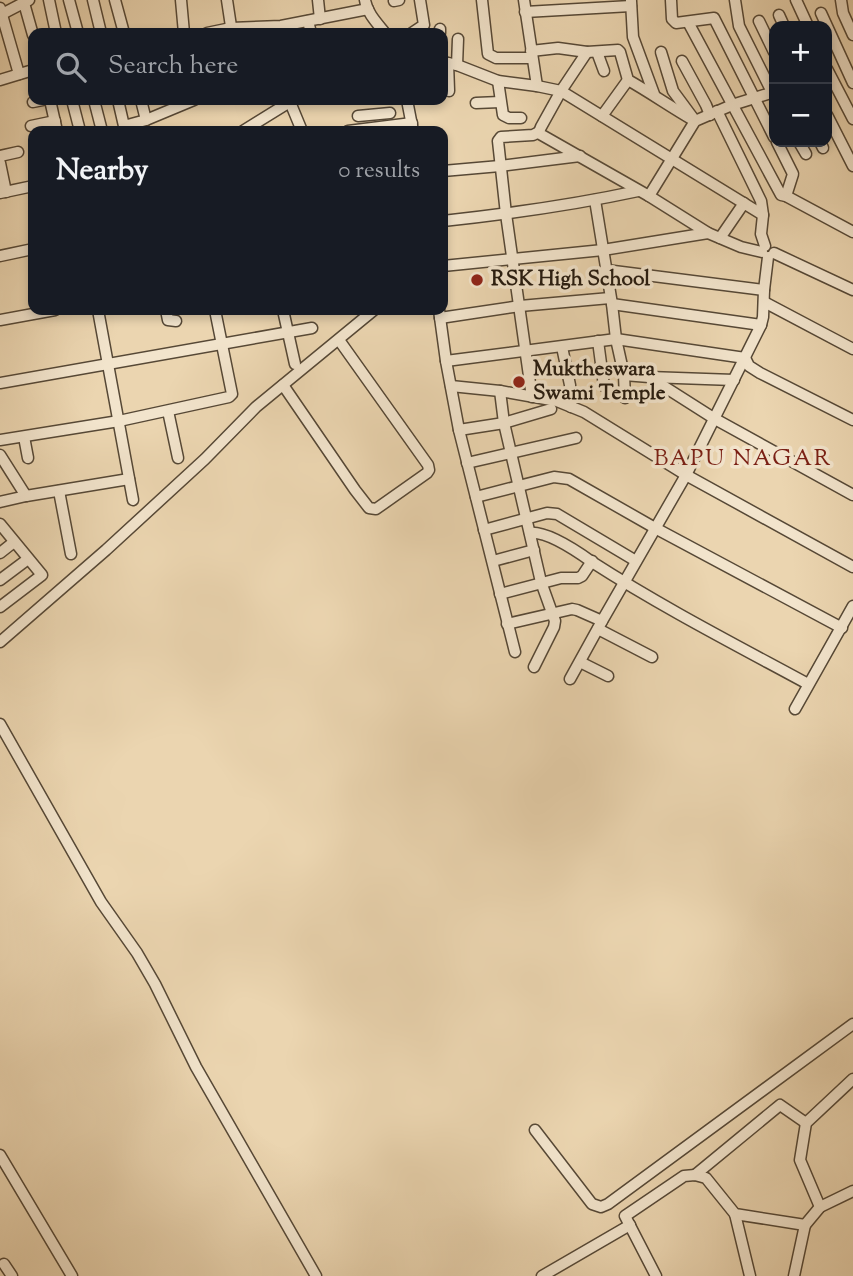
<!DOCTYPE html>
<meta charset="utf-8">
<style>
body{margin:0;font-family:"Sorts Mill Goudy",serif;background:#242831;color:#f1f3f6}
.controls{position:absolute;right:21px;top:21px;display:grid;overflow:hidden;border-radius:14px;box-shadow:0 4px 10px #0003}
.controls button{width:63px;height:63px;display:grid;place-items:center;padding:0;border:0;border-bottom:2px solid #363941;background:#171b24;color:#f1f3f6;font:35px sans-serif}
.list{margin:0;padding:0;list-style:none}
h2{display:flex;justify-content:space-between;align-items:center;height:91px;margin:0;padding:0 28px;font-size:30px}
h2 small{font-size:23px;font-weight:400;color:#9ea1a6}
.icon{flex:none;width:38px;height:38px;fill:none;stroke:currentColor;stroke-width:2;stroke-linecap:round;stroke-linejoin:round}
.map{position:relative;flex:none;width:853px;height:1276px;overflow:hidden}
.search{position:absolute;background:#171b24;box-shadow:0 4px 10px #0003;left:28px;top:28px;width:420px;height:77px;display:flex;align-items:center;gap:18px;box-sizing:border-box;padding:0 24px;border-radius:14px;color:#9ea1a6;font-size:26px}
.panel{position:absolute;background:#171b24;box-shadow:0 4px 10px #0003;left:28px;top:126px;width:420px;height:189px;border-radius:14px}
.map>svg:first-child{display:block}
</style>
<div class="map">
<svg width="853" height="1276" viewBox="0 0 853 1276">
<rect width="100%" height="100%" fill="#ebd5b0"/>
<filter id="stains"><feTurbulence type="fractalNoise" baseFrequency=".00286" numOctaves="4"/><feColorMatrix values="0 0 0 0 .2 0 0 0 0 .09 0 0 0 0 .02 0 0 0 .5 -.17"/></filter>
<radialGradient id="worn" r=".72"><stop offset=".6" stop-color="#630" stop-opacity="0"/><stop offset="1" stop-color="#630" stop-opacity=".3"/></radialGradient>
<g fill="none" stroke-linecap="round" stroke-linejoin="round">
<!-- minor casing -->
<g stroke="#564836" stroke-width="13">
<g id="minor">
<path d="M49 0 56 33"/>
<path d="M69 0 78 33"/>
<path d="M93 0 101 33"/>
<path d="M115 0 124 33"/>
<path d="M181 0 184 33"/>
<path d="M227 0 232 33"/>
<path d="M318 0 320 19"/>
<path d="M365 0C367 13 377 23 385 33"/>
<path d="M482 0 488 54 496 58H532"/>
<path d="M524 0 537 86"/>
<path d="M671 0 672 19 676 23 714 18 774 137"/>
<path d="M735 0 739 26 774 96"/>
<path d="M796 0 808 26"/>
<path d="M841 0 843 13 853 35"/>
<path d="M394 1 399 0"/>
<path d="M631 1 633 37 654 94"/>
<path d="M24 3 33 35"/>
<path d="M0 8 19 74"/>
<path d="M525 12 631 6"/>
<path d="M821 13 853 83"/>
<path d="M2 14 29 0"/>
<path d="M779 15 784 26"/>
<path d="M308 21 311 33"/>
<path d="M759 21 774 52"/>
<path d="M688 22 781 195 786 196 853 232"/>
<path d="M207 33 231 28 281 26 368 9"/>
<path d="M412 33 424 25 420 0"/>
<path d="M440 33V29"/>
<path d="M531 51 558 48 587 52 618 50 620 52 628 80C651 93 672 108 695 121"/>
<path d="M587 52 561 91 541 127 539 132 540 134 649 196 708 233 741 247 762 252"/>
<path d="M597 52 604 71"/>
<path d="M661 52 673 91 693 118"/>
<path d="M682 61 706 105 710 115"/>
<path d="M443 62 457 65 498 81 537 86 561 91 763 215"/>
<path d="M448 63 449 91"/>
<path d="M457 65 458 39"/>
<path d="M827 69 853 119"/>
<path d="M0 80 33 70"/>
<path d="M498 81 503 115 509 118H521"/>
<path d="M50 100 57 131"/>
<path d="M72 100 80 131"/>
<path d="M94 100 102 131"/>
<path d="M118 100 124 126 146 120 141 100"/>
<path d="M407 100 413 131"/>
<path d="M33 102 43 100"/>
<path d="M290 102 302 131"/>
<path d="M476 103 500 102"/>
<path d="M717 111 761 201 763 215 761 234 765 246"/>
<path d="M827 115 853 166"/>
<path d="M358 116 390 113"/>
<path d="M602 116 628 80"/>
<path d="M146 120 194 100"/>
<path d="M31 126 55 121"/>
<path d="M243 131 293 100"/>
<path d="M348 131 412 123"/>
<path d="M777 142 793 174 786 196"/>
<path d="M799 142 806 154"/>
<path d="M820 142 823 148"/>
<path d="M0 156 18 152"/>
<path d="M0 163 6 192"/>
<path d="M443 171 500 166 580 156"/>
<path d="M0 193 33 186"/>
<path d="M649 196 695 121 732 105 774 92"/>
<path d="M595 200 612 304 616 339 624 375 649 377 734 380"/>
<path d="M443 221C508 214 573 205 638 191"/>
<path d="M720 238 744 203"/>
<path d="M774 253 853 290"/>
<path d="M0 256 33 249"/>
<path d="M443 266 603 250 708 233"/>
<path d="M606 270 764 290"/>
<path d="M764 302 853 349"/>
<path d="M612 304 761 325"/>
<path d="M98 310 133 500"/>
<path d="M166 310 168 320 176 321"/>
<path d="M283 310 295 364"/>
<path d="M439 310 446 361 459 430 515 652"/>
<path d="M440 318 520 306 610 298"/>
<path d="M0 320 55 310"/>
<path d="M598 341 604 386"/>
<path d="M562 347 570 385 571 407"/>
<path d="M446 361 616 339 745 358 749 366 760 373 853 420"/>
<path d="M624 375 625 398"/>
<path d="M649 377 715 419 853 495"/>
<path d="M0 383 312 328"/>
<path d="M283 385 355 490 369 508 376 509 427 473 429 470 428 465 339 340"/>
<path d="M451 386 500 391 557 401 584 412 686 475 853 567"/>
<path d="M500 391 504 423 541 582 555 621 554 627 534 667"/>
<path d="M532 397 506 214 498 141 501 137 533 135 539 132"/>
<path d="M168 411 178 458"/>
<path d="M459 430 504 423 551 409"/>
<path d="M24 437 28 458"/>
<path d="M0 440 119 421 229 397 232 394 215 310"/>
<path d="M0 455 26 496"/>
<path d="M467 463 576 438"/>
<path d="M59 491 71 554"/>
<path d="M476 497 554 477 569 479 655 528 842 628"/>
<path d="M0 502 26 496 129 479"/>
<path d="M0 524 42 575 0 607"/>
<path d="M484 530 547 513 557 514 636 561"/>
<path d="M530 533C547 531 578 552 592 562 662 607 736 645 808 684"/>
<path d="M0 553 14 542"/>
<path d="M493 561 534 550"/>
<path d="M0 580 28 559"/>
<path d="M500 594 561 578H578L582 576 592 561"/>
<path d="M507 624 572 609 577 610 602 621"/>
<path d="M598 629 652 657"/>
<path d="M0 642 106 550 205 459 256 407 374 310"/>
<path d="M580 662 608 676"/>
<path d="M570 679 602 621 686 475 761 325 763 317 764 290 768 257"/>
<path d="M795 709 853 606"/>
<path d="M0 724 101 902 137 953 155 984 196 1067 316 1276"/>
<path d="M535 1130 592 1204 601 1207 608 1204 853 1024"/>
<path d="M0 1155 72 1276"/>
<path d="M695 1175 780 1105 806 1123"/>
<path d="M820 1207 800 1160 806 1123 853 1079"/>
<path d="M735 1214 750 1276"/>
<path d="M805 1225 820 1207 853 1191"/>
<path d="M4 1264 12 1276"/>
<path d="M542 1276 630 1225"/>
<path d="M656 1276 625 1216 684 1176 695 1175 706 1178 735 1214 805 1225 794 1276"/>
</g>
</g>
<!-- minor -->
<use href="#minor" stroke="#f2e4cc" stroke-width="10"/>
</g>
<!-- markers -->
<g fill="#8f2418" stroke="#f2e4cc" stroke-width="2.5">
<circle cx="477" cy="280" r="7"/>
<circle cx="519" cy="382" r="7"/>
</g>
<g text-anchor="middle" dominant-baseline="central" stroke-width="7" stroke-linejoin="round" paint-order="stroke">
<!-- poi labels -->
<g font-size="21" font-weight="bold" fill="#24190e" stroke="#f2e4cc" text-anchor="start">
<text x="491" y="280">RSK High School</text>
<text x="533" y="370">Muktheswara<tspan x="533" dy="24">Swami Temple</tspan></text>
</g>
<!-- neighbourhood labels -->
<g font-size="23" letter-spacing="2" fill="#7a1f14" stroke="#f2e4cc">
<text x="743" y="459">BAPU NAGAR</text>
</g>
</g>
<rect width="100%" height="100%" filter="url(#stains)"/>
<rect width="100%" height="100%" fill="url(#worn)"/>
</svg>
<div class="controls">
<button>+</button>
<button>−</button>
</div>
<div class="search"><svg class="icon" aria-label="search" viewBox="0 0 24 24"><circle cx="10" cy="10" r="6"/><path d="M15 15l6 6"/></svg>Search here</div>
<section class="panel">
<h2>Nearby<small>0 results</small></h2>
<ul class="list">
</ul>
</section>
</div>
